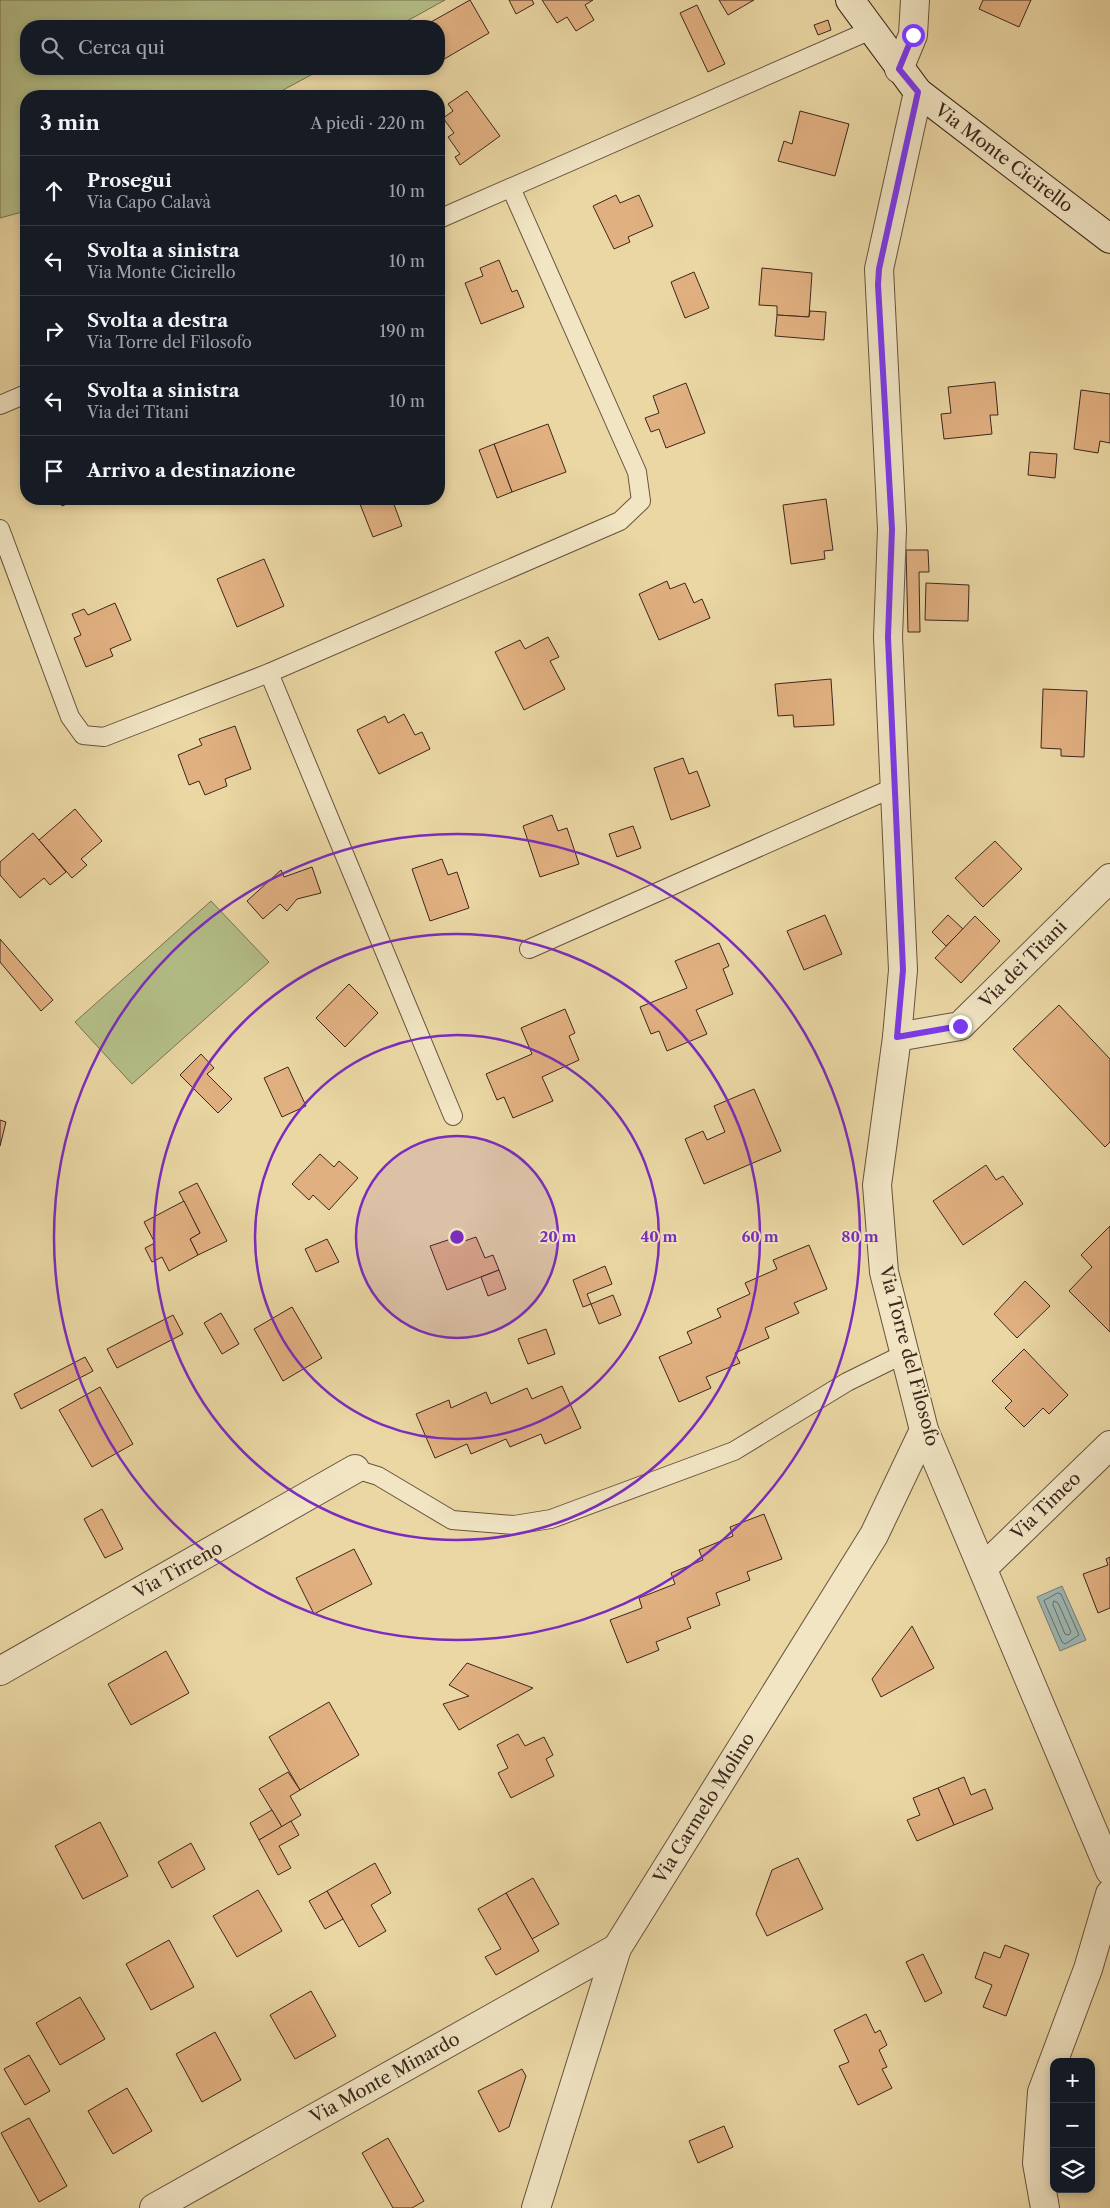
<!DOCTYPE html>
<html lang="it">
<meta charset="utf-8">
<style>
body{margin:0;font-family:"Libre Caslon Text",serif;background:#20242c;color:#f1f3f6}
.controls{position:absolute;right:15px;bottom:15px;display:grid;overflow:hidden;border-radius:10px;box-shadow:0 2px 8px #0003}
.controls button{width:45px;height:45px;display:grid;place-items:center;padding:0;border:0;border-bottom:1px solid #363941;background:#171b24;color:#f1f3f6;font:25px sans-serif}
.stop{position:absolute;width:15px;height:15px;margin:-11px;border:4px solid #7c3aed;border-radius:50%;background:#fff}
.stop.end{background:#7c3aed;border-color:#fff;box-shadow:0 1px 5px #0008}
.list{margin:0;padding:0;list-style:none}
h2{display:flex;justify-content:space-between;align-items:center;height:65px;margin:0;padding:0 20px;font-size:21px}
h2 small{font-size:16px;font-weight:400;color:#9ea1a6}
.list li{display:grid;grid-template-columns:32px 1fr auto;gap:15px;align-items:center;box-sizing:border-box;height:70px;padding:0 20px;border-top:1px solid #363941}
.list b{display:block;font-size:19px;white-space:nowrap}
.list p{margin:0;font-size:16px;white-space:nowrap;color:#9ea1a6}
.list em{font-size:16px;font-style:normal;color:#9ea1a6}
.icon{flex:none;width:28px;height:28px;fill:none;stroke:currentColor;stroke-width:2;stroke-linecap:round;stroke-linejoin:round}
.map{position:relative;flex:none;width:1110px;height:2208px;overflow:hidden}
.search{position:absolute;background:#171b24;box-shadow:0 2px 8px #0003;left:20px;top:20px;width:425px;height:55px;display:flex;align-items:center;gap:12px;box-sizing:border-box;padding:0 18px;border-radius:20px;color:#9ea1a6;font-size:19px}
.panel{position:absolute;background:#171b24;box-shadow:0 2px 8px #0003;left:20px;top:90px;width:425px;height:415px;border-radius:20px}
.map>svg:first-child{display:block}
</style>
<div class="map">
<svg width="1110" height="2208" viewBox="0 0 1110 2208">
<rect width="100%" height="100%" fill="#ead7a4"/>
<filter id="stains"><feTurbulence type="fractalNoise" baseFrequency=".004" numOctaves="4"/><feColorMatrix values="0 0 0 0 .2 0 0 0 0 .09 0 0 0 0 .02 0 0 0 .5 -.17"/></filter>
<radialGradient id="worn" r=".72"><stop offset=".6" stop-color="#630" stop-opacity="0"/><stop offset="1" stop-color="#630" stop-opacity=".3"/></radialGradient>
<!-- green -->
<g fill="#b4bf88" stroke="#787252">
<path d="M0 0H445L398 26H26V69H322L272 96H26V211L0 218Z"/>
<path d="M211 901 269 962 132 1084 75 1022Z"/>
</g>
<!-- water -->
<path fill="#9db7b2" stroke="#777d76" d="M1062 1586 1086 1640 1060 1651 1037 1597Z"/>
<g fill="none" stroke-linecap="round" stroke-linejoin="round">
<!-- shore -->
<g stroke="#6d6e68" stroke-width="1">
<path d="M1058 1593 1061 1594 1079 1635 1065 1644 1062 1642 1044 1601Z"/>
<path d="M1054 1601 1058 1603 1071 1632 1069 1635 1065 1634 1053 1605Z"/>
</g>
</g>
<!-- building -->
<g fill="#e1b081" stroke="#3d261d">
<path d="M470 0 489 33 439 62V26H424Z"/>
<path d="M509 0H532L534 4 516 14Z"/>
<path d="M542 0H593L585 5 594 20 576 31 567 17 557 23Z"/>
<path d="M719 0H754L728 15Z"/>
<path d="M983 0H1031L1019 27 979 9Z"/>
<path d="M697 5 725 64 708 72 680 13Z"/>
<path d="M828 20 831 30 818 35 814 25Z"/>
<path d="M467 91 500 136 460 165 455 157 460 154 448 137 454 133 443 118 453 111 448 104Z"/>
<path d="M800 111 849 124 835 176 778 161 784 141 792 144Z"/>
<path d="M616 195 620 203 639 195 653 226 628 237 630 242 614 249 593 206Z"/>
<path d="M499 260 512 292 517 290 524 307 481 324 465 283 483 276 480 268Z"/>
<path d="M762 268 812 273 809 317 777 315V306L759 305Z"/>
<path d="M694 272 709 308 685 318 671 282Z"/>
<path d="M810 311 826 312 824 340 775 336 777 315 809 317Z"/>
<path d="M995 382 998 415H990L992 434 944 439 941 414 951 413 948 387Z"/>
<path d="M686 383 705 433 666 448 659 429 651 432 645 418 659 413 653 396Z"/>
<path d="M1081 390 1110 394V443L1100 441 1098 453 1074 449Z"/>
<path d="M548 424 566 472 512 492 494 444Z"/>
<path d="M494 444 512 492 497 498 479 450Z"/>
<path d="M1030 452 1057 454 1055 478 1028 475Z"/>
<path d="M59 499H79L62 506Z"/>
<path d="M358 499H392L402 526 373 537Z"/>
<path d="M826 499 833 550 824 551 825 559 791 564 783 505Z"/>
<path d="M906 550H928L929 572H919L920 632H908Z"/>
<path d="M264 559 284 606 237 627 217 579Z"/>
<path d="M667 581 670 589 685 583 694 603 702 599 710 618 659 640 639 594Z"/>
<path d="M926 583 969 585 968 621 925 620Z"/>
<path d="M115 603 131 640 110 649 113 656 86 667 74 638 81 635 72 614 84 609 88 615Z"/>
<path d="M548 637 559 657 550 661 565 689 524 710 495 652 520 640 525 649Z"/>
<path d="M831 679 834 725 794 727 793 715 778 716 775 684Z"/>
<path d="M1043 689 1087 691 1084 757 1061 756V749L1041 748Z"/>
<path d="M404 714 415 735 422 732 430 749 379 774 357 730 385 716 388 723Z"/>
<path d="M235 726 251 769 225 779 227 786 205 795 199 781 189 785 178 755 202 745 199 739Z"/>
<path d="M683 758 689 774 697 771 710 806 671 820 654 768Z"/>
<path d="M75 809 102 841 81 859 87 865 72 878 39 840Z"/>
<path d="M552 815 558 831 567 828 579 864 540 877 523 826Z"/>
<path d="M633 826 641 848 617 857 609 834Z"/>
<path d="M33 833 66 872 50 885 44 878 20 898 0 875V862Z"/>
<path d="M995 841 1022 869 983 907 955 878Z"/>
<path d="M442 859 448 875 457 872 469 908 430 921 412 869Z"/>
<path d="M312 867 321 893 297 899 287 911 280 904 263 919 247 901 281 870 284 877Z"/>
<path d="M825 915 842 954 804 970 787 931Z"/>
<path d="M948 915 963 929 946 946 932 932Z"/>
<path d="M975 916 1000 941 961 983 935 958Z"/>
<path d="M0 939 53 1000 41 1011 0 962Z"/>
<path d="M719 943 729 966 723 969 733 994 696 1010 707 1034 667 1051 659 1031 651 1034 640 1007 687 988 675 961Z"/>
<path d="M349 984 378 1013 345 1047 316 1018Z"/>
<path d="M1059 1005 1110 1059V1142L1105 1147 1013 1049Z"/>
<path d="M565 1009 575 1033 569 1036 579 1060 542 1077 553 1101 513 1118 504 1097 497 1100 486 1074 532 1054 521 1028Z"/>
<path d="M201 1054 214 1068 207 1074 232 1099 218 1113 180 1075Z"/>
<path d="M288 1067 306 1106 282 1117 264 1078Z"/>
<path d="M754 1089 781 1151 704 1184 685 1139 703 1131 707 1140 725 1132 714 1106Z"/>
<path d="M0 1120 6 1122 0 1146Z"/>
<path d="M320 1154 334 1167 339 1161 358 1178 329 1210 313 1195 309 1200 292 1184Z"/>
<path d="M986 1165 996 1180 1003 1176 1023 1204 963 1245 933 1201Z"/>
<path d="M197 1183 227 1241 198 1255 190 1239 200 1233 179 1192Z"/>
<path d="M184 1201 200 1233 190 1239 198 1255 169 1271 162 1257 152 1262 145 1248 155 1243 144 1222Z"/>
<path d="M1110 1226V1332L1069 1291 1092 1267 1081 1255Z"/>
<path d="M457 1237 459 1243 476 1237 485 1258 493 1255 499 1270 447 1290 430 1246Z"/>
<path d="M327 1239 339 1262 316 1272 305 1249Z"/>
<path d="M809 1245 827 1289 794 1303 799 1313 765 1328 769 1338 735 1353 740 1363 706 1377 711 1388 679 1402 659 1357 692 1343 687 1332 721 1317 717 1309 750 1294 745 1283 777 1269 773 1260Z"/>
<path d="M605 1266 612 1284 587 1294 591 1304 583 1307 573 1280Z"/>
<path d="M499 1270 506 1289 488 1296 481 1277Z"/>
<path d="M1025 1281 1050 1306 1017 1338 994 1314Z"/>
<path d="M613 1295 621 1315 599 1324 591 1304Z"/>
<path d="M292 1307 322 1358 283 1381 254 1329Z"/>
<path d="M221 1313 239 1344 222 1354 204 1323Z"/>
<path d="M173 1315 183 1334 117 1368 107 1349Z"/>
<path d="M546 1329 555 1354 528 1364 518 1339Z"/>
<path d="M1024 1349 1068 1395 1049 1414 1043 1408 1024 1427 1005 1408 1012 1401 992 1381Z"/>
<path d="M85 1357 93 1371 21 1409 14 1394Z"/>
<path d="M562 1386 581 1428 545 1444 541 1434 510 1447 506 1439 471 1454 467 1444 435 1458 416 1414 449 1400 451 1408 486 1392 491 1404 527 1388 532 1399Z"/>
<path d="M100 1387 133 1444 92 1467 59 1410Z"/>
<path d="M102 1509 123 1549 105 1558 84 1519Z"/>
<path d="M764 1514 782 1559 747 1572 750 1580 716 1593 720 1605 687 1618 691 1628 656 1642 659 1650 627 1663 610 1620 642 1608 639 1598 675 1584 671 1573 703 1560 699 1550 733 1536 730 1527Z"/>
<path d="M354 1549 372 1584 314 1614 296 1578Z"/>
<path d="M1110 1557V1608L1098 1613 1083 1574 1108 1565 1106 1559Z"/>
<path d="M912 1626 934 1668 881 1697 872 1679Z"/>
<path d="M166 1651 189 1693 131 1725 108 1684Z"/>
<path d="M467 1663 533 1688 459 1730 443 1704 469 1696 449 1685Z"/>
<path d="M329 1702 359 1755 300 1790 269 1737Z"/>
<path d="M518 1734 525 1746 544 1737 553 1755 546 1759 554 1776 511 1798 498 1773 508 1768 497 1745Z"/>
<path d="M288 1772 300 1790 290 1796 301 1815 282 1827 259 1789Z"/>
<path d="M964 1777 971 1795 985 1789 993 1809 954 1825 938 1788Z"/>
<path d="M938 1788 954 1825 917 1841 907 1820 920 1815 913 1798Z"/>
<path d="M272 1810 282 1827 259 1840 250 1823Z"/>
<path d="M291 1821 299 1835 279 1846 291 1868 278 1875 259 1840Z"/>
<path d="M100 1822 128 1876 83 1899 55 1846Z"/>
<path d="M191 1843 205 1869 172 1888 158 1862Z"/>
<path d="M798 1858 823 1909 767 1936 756 1914 772 1870Z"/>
<path d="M375 1863 391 1893 371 1905 386 1931 359 1947 327 1891Z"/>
<path d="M533 1878 559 1924 532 1939 506 1893Z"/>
<path d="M258 1890 282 1931 237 1957 213 1916Z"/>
<path d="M327 1891 343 1919 325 1929 309 1901Z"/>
<path d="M506 1893 539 1951 496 1975 485 1957 501 1949 478 1909Z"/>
<path d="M169 1940 194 1987 151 2010 126 1964Z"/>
<path d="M1005 1945 1029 1954 1006 2016 983 2007 992 1985 975 1978 984 1952 1000 1958Z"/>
<path d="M923 1954 942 1993 925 2002 906 1962Z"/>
<path d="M311 1991 336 2036 295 2059 270 2015Z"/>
<path d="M80 1997 105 2039 60 2065 36 2023Z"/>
<path d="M866 2014 875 2033 880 2030 887 2045 879 2050 887 2067 882 2069 892 2088 858 2105 839 2066 849 2062 834 2030Z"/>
<path d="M215 2032 241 2080 202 2102 176 2054Z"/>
<path d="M29 2055 50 2091 25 2105 4 2069Z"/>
<path d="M522 2069 526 2076 509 2127 499 2132 478 2091Z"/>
<path d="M127 2088 152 2131 113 2154 88 2111Z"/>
<path d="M29 2118 67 2186 39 2202 1 2133Z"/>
<path d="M724 2126 733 2147 698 2163 689 2141Z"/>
<path d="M388 2138 424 2201 412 2208H393L362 2153Z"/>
</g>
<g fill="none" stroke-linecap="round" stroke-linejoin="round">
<!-- lane casing -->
<g stroke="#68523f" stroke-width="20">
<g id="lane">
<path d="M439 219 871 30"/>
<path d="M0 405 26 394"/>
<path d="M0 529 70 717 83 735 104 737 269 673 620 521 641 501 637 472 511 188"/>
<path d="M269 673 453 1116"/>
<path d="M529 949 895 787"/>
<path d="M355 1469 378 1476 452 1520 514 1525 551 1519 734 1451 847 1382 906 1353"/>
</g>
</g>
<!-- street casing -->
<g stroke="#68523f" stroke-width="30">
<g id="street">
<path d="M899 69 913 35 915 0"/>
<path d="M918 92 879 269 892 529 888 637 903 970 897 1037 877 1185 884 1272 924 1430 1110 1871"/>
<path d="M897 1037 960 1026 1110 878"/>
<path d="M983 1568 1110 1445"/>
<path d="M0 1671 355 1469"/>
<path d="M154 2208 617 1948"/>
<path d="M536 2208 617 1948 874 1535 924 1430"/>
<path d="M1045 2208 1037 2163 1042 2092 1088 1969 1110 1894"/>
</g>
</g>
<!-- secondary casing -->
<g stroke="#3d261d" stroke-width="30">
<path id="secondary" d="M850 0 918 92 1110 239"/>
</g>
<!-- lane -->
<use href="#lane" stroke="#f1e5c4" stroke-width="18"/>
<!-- street -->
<use href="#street" stroke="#f1e5c4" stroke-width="28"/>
<!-- secondary -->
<use href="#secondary" stroke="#f1e5c4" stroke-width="28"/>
</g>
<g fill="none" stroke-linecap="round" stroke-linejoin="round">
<!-- route -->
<path stroke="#7c3aed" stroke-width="6" d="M913 35 899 69 918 92 879 269 878 285 892 529 888 637 903 970 897 1037 960 1026"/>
</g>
<!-- distance rings -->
<circle cx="457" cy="1237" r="101" fill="#7b2cbf" fill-opacity=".12"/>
<g fill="none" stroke="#7b2cbf" stroke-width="2.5">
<circle cx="457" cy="1237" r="101"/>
<circle cx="457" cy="1237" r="202"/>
<circle cx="457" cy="1237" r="303"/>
<circle cx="457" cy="1237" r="403"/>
</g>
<g text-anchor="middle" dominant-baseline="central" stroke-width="4" stroke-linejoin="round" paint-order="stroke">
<!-- street labels -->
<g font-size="18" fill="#3d261d" stroke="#f1e5c4">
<text transform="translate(1004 158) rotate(37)">Via Monte Cicirello</text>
<text transform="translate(1023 964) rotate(-45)">Via dei Titani</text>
<text transform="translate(909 1356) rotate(75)">Via Torre del Filosofo</text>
<text transform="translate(1046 1506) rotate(-44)">Via Timeo</text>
<text transform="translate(178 1570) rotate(-29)">Via Tirreno</text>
<text transform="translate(704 1808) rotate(-58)">Via Carmelo Molino</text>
<text transform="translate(385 2078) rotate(-29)">Via Monte Minardo</text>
</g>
</g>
<circle cx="457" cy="1237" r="8" fill="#7b2cbf" stroke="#f1e5c4" stroke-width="2.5"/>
<g font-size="15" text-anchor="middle" font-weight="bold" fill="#7b2cbf" stroke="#f1e5c4" stroke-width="4" stroke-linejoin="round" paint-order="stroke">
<text x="558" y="1242">20 m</text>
<text x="659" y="1242">40 m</text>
<text x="760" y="1242">60 m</text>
<text x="860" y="1242">80 m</text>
</g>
<rect width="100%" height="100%" filter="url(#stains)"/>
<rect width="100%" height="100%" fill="url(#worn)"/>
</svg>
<div class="controls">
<button>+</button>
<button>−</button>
<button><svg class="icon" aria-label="layers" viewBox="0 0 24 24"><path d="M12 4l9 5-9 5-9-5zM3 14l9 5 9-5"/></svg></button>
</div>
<div class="stop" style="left:913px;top:35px"></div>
<div class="stop end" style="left:960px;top:1026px"></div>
<div class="search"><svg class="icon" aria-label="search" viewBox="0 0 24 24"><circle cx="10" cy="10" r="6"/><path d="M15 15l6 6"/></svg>Cerca qui</div>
<section class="panel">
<h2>3 min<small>A piedi · 220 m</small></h2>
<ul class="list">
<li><svg class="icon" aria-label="ahead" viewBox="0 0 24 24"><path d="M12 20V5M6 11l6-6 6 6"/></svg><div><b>Prosegui</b><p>Via Capo Calavà</p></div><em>10 m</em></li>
<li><svg class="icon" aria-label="left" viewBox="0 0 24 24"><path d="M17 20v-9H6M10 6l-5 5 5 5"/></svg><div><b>Svolta a sinistra</b><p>Via Monte Cicirello</p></div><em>10 m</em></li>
<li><svg class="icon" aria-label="right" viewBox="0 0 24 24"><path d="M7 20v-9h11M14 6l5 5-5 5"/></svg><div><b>Svolta a destra</b><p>Via Torre del Filosofo</p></div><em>190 m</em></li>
<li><svg class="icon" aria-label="left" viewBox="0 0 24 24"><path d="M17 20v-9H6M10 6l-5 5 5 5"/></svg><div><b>Svolta a sinistra</b><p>Via dei Titani</p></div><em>10 m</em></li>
<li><svg class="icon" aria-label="arrive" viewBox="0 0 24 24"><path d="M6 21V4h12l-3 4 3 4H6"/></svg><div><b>Arrivo a destinazione</b></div></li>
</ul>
</section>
</div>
